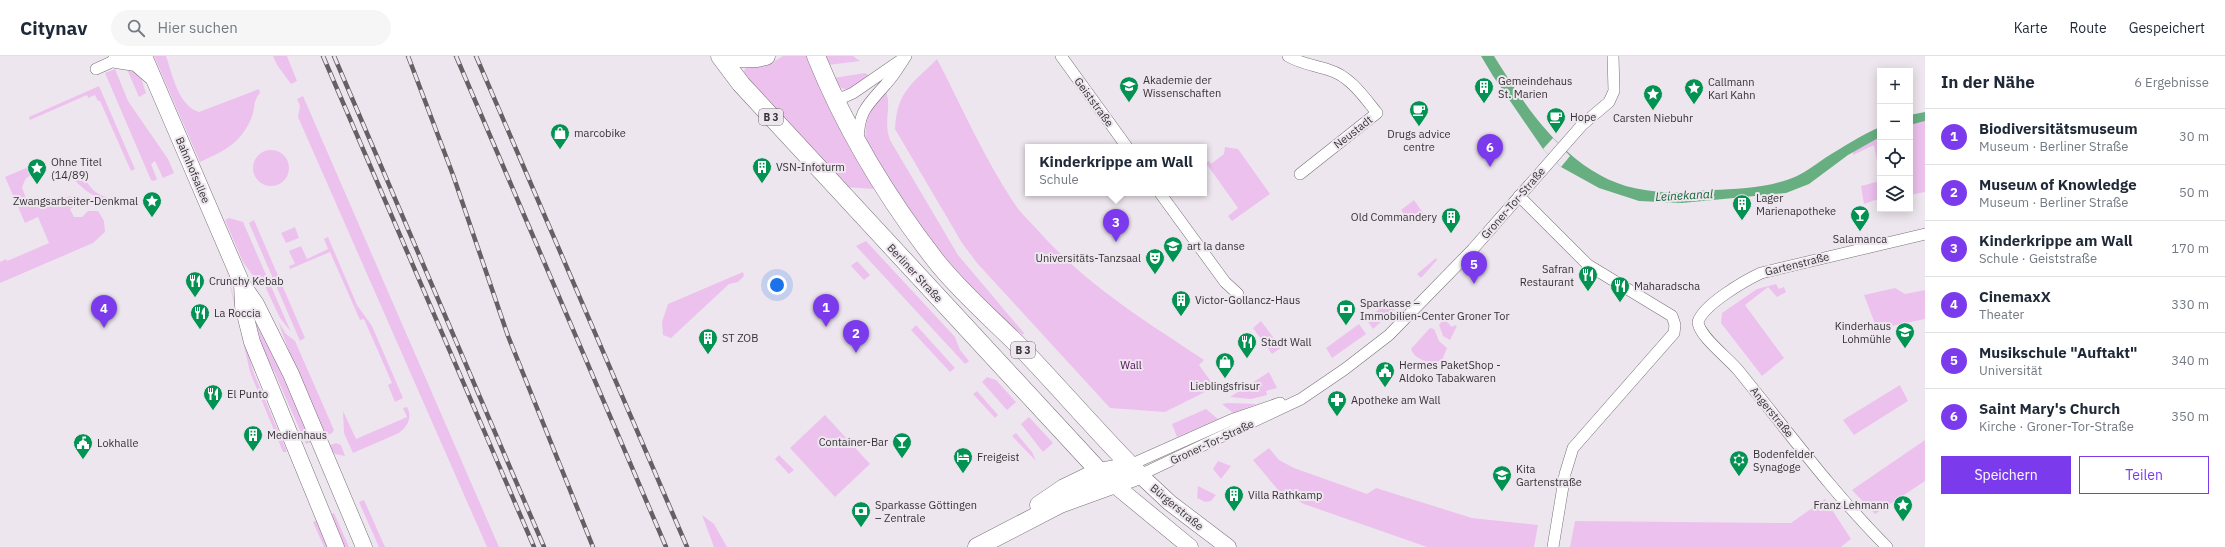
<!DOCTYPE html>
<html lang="de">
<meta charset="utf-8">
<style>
body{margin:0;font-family:"IBM Plex Sans",sans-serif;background:#f6f6f7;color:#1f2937}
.controls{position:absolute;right:12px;top:12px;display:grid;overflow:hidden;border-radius:0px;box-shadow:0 2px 10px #0003}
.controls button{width:36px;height:36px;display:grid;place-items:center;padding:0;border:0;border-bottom:1px solid #e0e1e3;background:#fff;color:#1f2937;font:20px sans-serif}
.you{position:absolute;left:777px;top:229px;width:14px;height:14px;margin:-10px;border:3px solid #fff;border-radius:50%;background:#1a73e8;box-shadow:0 0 0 6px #1a73e833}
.badge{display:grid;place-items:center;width:26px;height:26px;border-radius:50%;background:#7c3aed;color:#fff;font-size:13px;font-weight:700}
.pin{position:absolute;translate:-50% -33px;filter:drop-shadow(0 1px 2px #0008)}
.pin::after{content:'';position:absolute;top:21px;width:14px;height:12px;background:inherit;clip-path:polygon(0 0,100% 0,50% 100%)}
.popup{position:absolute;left:1025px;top:88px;width:182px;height:52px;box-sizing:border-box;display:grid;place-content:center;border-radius:0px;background:#fff;filter:drop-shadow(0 1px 3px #0005);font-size:13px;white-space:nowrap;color:#747a83}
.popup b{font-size:15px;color:#1f2937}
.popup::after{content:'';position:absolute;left:50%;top:100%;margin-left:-8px;border:8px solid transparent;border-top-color:#fff}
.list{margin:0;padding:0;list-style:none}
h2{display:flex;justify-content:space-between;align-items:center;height:52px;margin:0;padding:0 16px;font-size:17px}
h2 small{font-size:13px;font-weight:400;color:#747a83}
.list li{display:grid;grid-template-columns:26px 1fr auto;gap:12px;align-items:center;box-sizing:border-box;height:56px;padding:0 16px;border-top:1px solid #e0e1e3}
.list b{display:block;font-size:15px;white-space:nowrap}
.list p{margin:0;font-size:13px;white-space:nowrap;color:#747a83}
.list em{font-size:13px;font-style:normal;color:#747a83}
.actions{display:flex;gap:8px;padding:12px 16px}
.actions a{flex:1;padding:9px 0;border:1px solid #7c3aed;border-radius:0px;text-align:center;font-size:14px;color:#7c3aed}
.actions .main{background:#7c3aed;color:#fff}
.icon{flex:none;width:22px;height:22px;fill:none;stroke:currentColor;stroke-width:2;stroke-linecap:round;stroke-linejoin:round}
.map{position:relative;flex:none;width:1925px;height:491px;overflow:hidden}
header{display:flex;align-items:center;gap:24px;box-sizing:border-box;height:56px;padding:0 20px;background:#fff;border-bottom:1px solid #e0e1e3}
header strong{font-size:19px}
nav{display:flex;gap:22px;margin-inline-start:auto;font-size:14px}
.search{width:280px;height:36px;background:#f6f6f7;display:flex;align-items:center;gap:10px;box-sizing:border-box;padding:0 14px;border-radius:22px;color:#747a83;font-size:15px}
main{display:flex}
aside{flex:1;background:#fff}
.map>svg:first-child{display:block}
</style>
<header>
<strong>Citynav</strong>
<div class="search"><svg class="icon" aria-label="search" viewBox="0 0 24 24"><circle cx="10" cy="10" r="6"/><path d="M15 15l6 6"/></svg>Hier suchen</div>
<nav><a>Karte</a><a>Route</a><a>Gespeichert</a></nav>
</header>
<main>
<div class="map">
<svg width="1925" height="491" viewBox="0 0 1925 491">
<rect width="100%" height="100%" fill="#eee6ee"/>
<!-- green -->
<g fill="#edc1ee">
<path d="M154 0H166C173 20 178 49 199 56L259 33 260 37C253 44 255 54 251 63 240 88 224 95 200 106Z"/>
<path d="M273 0H287L297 25 291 28 277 9Z"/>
<path d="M783 0H807L852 95 874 133 845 131 743 16 746 12 770 8Z"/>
<path d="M824 0H853L860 5 828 9Z"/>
<path d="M937 3C962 51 984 102 1014 147 1021 158 1033 168 1042 179 1091 232 1144 264 1204 304L1199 309 1215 331 1165 356 1110 352 977 207 962 187 895 73C897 35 912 28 937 3Z"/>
<path d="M126 11 140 19 146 37 139 41Z"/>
<path d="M115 13 128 45 168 103 174 117 163 122 155 105 151 108 157 123 154 125 151 124 105 17Z"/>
<path d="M865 17 870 20 848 34 841 32 833 22Z"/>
<path d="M99 30 135 113 131 115 100 45H98L95 39 88 42 87 39 30 64 29 61Z"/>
<path d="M886 36C892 51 883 65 890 84L958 199 1024 277 1023 279C1009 269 997 257 984 245 934 196 903 145 866 87 864 67 869 48 886 36Z"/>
<path d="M303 40 499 491H487L298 61 300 50 297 43Z"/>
<path d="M1925 65V136L1910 139V69Z"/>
<path d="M1880 81V120L1874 89 1853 99V96Z"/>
<path d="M1225 91 1238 93 1270 138 1232 165 1228 160 1238 152 1206 107 1209 105 1211 108 1224 98Z"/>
<circle cx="271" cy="112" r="18"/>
<path d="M33 109 36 117 26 122 22 131 26 143 37 149 50 144 53 148 70 140 79 146 70 153 74 161H82L88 155H98L104 165 105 176 93 187 0 227V206L6 203 7 205 49 187 38 161 25 167 5 121Z"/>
<path d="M82 117C90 135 102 145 123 141 98 147 89 138 72 122Z"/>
<path d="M1880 125V145L1875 144 1864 148 1861 130Z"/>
<path d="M1414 144 1424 158 1411 168 1401 154Z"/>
<path d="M229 162 243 166 291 276 280 262 263 226 259 228 243 206 225 164Z"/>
<path d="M254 164 305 282 300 285 249 167Z"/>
<path d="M295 171 299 182 286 187 281 177Z"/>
<path d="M328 181 357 249 372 270 403 342 395 346 388 329 392 327 364 263 360 264 330 196 290 213 289 210 295 208 289 195 301 190 307 203 328 193 324 183Z"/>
<path d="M866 185 955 281 960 294 969 305 965 308 856 190Z"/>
<path d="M1436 202 1437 204 1421 222 1417 218Z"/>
<path d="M857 205 870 219 864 224 851 210Z"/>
<path d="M225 208 253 315 287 396H283L250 316Z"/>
<path d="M743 216 744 220 738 226 729 228 671 282 663 279 662 266 668 248Z"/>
<path d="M1776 228 1779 233 1784 231 1786 236 1777 241 1768 231 1745 249 1784 302 1762 320 1721 267 1722 257 1757 233Z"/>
<path d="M1895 232 1905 238 1925 234V263L1877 273 1864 239Z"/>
<path d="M1390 245 1395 253 1373 273 1366 263Z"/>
<path d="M252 249 311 386 306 388 275 317 258 288Z"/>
<path d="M1444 263 1452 271 1455 269 1457 270 1450 284 1443 280 1439 269Z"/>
<path d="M278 265 286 278 295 285 334 374 332 377 323 381 298 320Z"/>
<path d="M1261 265 1281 292 1272 298 1253 272Z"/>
<path d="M1359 268 1366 278 1332 302 1326 292Z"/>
<path d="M916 269 955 312 950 316 911 274Z"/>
<path d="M1430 272 1434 273 1439 285 1447 292 1442 304C1431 308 1415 305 1411 293Z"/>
<path d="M1269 316 1277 332 1266 335 1267 339 1251 343 1230 341Z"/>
<path d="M987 321 996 324 1016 346 1007 354 982 326Z"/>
<path d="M1900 329 1908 345 1854 379 1843 364Z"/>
<path d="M977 335 998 359 995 362 973 338Z"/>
<path d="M1227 347 1257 348 1233 357 1222 348Z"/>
<path d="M407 351C413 362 407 371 399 377L353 397 344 377 343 355 356 383 407 361 403 352Z"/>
<path d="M1206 353 1218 363 1177 381 1172 368Z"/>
<path d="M825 359 870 408 835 441 790 392Z"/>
<path d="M1029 361 1053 387 1043 396 1021 368Z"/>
<path d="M1016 377 1032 396 1036 405 1012 380Z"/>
<path d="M1925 384V425L1875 458 1852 434Z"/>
<path d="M336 387 341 389 345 400 335 398 327 390Z"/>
<path d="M1269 392 1279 404 1294 412 1367 438 1376 432 1472 462 1538 469 1534 491H1427L1304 448 1279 435 1253 404Z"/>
<path d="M779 399 794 414 789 418 775 403Z"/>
<path d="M1218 405 1231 410 1221 423 1213 413Z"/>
<path d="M1198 430 1216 439 1211 445 1205 446 1197 442Z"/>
<path d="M1825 443 1851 483 1841 491H1570L1575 465 1791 467Z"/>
<path d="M364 444 385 491H379L359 446Z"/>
<path d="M334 457 349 491H343L329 459Z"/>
<path d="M702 459 714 468 727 491H714Z"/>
<path d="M317 464 329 491H324L313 466Z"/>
</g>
<!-- water -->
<g fill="#67af80">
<path d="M1481 0H1494C1529 56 1573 124 1645 134 1667 138 1689 136 1711 134 1741 133 1769 132 1797 120 1807 115 1816 108 1825 102 1843 91 1861 79 1880 71V81L1848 99 1809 128 1786 137 1682 147 1639 145 1599 132 1561 111 1543 93 1493 20Z"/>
<path d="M1925 56V65L1910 69V59Z"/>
</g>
<!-- pier -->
<path fill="#eee6ee" d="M1553 82 1570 100 1561 111 1543 93Z"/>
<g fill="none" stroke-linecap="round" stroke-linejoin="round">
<!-- minor casing -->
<g stroke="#787178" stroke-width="12">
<g id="minor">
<path d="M1061 0 1127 91"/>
<path d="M1288 0C1301 8 1314 9 1329 14 1350 20 1364 41 1377 57L1300 118"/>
<path d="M96 13 116 4"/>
<path d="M833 41H844L853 37 901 4"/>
<path d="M858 85C859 54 867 50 886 28 894 20 900 9 906 0"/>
<path d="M1160 137 1225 226 1238 238"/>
<path d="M1519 140 1588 209 1672 260 1675 269 1674 277 1573 392 1565 418 1553 491"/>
<path d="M1130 409 1231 364 1280 347"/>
<path d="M1140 419 1301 343 1345 313 1389 279 1473 193 1582 69 1609 46 1614 35 1613 0"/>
<path d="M1887 491C1832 436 1787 374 1738 314 1727 301 1699 280 1698 266 1703 249 1744 225 1761 217L1925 178"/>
</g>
</g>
<!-- secondary casing -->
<g stroke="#787178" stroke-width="17">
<g id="secondary">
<path d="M144 0 242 228 256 248 291 318 364 491"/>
<path d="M116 4 136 7 151 20"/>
<path d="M242 228 243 250 252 286 336 491"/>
<path d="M1099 415 1130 409"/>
<path d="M1140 419 1170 447 1228 491"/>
<path d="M1105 421 1190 491"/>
</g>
</g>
<!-- primary casing -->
<g stroke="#787178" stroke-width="19">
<g id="primary">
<path d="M720 0 741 28 1099 415 1064 432 1039 449"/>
<path d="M816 0C846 74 887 142 936 205 963 239 997 267 1027 298 1065 338 1101 380 1140 419L1060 448 977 491"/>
<path d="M722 2H757L766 0"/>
</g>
</g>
<!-- minor -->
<use href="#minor" stroke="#fff" stroke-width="11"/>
<!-- secondary -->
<use href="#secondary" stroke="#fff" stroke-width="16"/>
<!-- primary -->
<use href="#primary" stroke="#fff" stroke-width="18"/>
<!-- rail casing -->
<g stroke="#646064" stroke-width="4.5">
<g id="rail">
<path d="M323 0 534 491"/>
<path d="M334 0 544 491"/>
<path d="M408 0 453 119 508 280 593 491"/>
<path d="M456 0 666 491"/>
<path d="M476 0 687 491"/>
</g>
</g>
<!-- rail -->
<use href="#rail" stroke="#eee6ee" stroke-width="3" stroke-dasharray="9" stroke-linecap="butt"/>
</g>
<!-- icons -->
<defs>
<g id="university-pin" transform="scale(1)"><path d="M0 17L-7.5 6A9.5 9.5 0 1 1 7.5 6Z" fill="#029251" stroke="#eee6ee"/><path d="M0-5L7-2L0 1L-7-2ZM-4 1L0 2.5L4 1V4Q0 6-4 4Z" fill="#fff"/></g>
<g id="building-pin" transform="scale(1)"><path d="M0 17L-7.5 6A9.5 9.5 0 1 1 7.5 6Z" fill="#029251" stroke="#eee6ee"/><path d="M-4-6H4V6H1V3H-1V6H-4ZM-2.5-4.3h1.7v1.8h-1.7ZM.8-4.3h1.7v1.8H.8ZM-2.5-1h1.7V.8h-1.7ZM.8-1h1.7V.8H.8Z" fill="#fff"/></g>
<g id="sight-pin" transform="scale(1)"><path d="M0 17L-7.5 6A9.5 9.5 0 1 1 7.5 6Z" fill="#029251" stroke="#eee6ee"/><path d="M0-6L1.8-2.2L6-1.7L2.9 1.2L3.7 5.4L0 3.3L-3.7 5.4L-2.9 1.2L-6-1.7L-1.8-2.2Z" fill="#fff"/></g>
<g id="cafe-pin" transform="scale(1)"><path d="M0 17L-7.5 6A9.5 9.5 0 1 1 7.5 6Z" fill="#029251" stroke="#eee6ee"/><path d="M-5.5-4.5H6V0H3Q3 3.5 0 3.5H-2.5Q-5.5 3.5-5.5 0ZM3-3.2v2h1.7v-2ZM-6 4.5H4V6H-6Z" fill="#fff"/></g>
<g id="shop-pin" transform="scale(1)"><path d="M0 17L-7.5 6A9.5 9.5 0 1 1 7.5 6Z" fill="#029251" stroke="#eee6ee"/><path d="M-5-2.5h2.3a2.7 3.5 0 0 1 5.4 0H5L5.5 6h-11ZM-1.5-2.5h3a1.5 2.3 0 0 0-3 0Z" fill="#fff"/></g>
<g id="bar-pin" transform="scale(1)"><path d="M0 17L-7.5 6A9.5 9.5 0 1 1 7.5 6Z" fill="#029251" stroke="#eee6ee"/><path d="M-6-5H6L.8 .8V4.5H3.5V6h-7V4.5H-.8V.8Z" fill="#fff"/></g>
<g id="theatre-pin" transform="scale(1)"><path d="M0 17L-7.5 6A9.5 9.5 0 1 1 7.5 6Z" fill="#029251" stroke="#eee6ee"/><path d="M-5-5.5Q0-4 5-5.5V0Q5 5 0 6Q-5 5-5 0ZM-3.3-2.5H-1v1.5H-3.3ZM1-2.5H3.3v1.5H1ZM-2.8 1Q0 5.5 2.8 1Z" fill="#fff"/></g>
<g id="restaurant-pin" transform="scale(1)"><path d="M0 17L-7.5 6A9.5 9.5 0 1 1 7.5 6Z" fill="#029251" stroke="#eee6ee"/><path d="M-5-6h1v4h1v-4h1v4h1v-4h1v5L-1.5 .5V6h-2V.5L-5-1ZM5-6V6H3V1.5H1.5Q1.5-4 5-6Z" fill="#fff"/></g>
<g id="bank-pin" transform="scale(1)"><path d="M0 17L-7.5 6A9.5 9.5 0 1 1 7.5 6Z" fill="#029251" stroke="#eee6ee"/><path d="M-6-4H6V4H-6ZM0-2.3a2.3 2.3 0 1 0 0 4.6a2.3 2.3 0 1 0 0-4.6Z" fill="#fff"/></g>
<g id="school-pin" transform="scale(1)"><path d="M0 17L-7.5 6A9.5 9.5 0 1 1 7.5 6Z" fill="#029251" stroke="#eee6ee"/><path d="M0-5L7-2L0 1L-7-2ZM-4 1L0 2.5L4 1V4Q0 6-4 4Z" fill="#fff"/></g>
<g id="civic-pin" transform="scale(1)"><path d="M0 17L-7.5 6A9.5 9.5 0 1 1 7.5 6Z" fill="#029251" stroke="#eee6ee"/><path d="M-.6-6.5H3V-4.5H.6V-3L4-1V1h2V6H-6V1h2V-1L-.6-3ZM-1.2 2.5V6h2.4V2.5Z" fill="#fff"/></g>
<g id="pharmacy-pin" transform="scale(1)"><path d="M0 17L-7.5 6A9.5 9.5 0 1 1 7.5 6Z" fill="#029251" stroke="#eee6ee"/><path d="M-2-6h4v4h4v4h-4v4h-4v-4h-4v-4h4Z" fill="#fff"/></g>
<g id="hotel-pin" transform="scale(1)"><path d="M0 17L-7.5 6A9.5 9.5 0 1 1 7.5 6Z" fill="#029251" stroke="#eee6ee"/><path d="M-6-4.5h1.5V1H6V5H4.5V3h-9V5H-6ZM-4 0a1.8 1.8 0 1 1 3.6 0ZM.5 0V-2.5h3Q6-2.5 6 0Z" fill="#fff"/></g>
<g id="synagogue-pin" transform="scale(1)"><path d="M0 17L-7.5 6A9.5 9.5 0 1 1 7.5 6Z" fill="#029251" stroke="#eee6ee"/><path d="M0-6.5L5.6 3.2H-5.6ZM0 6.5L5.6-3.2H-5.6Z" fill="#fff"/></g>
</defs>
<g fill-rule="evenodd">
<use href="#university-pin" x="1129" y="30"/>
<use href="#building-pin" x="1484" y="31"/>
<use href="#sight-pin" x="1694" y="32"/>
<use href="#sight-pin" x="1653" y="38"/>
<use href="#cafe-pin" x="1419" y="54"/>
<use href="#cafe-pin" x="1556" y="61"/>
<use href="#shop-pin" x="560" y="77"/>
<use href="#building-pin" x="762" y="111"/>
<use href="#sight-pin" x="37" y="112"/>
<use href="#sight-pin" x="152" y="145"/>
<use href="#building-pin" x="1742" y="148"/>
<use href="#bar-pin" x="1860" y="159"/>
<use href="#building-pin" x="1451" y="161"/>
<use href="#university-pin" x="1173" y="190"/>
<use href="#theatre-pin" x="1155" y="202"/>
<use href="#restaurant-pin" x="1588" y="219"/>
<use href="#restaurant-pin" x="195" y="225"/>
<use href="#restaurant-pin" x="1620" y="230"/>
<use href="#building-pin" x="1181" y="244"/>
<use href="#bank-pin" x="1346" y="253"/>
<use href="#restaurant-pin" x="200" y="257"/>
<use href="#school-pin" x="1905" y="276"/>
<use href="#building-pin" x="708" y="282"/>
<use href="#restaurant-pin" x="1247" y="286"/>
<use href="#shop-pin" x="1225" y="306"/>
<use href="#civic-pin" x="1385" y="315"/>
<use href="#restaurant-pin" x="213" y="338"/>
<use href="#pharmacy-pin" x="1337" y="344"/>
<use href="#building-pin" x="253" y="379"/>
<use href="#bar-pin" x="902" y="386"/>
<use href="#civic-pin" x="83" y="387"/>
<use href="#hotel-pin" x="963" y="401"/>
<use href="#synagogue-pin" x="1739" y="404"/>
<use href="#school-pin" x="1502" y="419"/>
<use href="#building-pin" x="1234" y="439"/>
<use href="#sight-pin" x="1903" y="449"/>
<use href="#bank-pin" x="861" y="455"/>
</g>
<g text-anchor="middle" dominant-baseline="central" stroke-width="4" stroke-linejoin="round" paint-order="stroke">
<!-- shield labels -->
<g fill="#eee6ee" stroke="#6c686c" stroke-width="1">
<rect x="759" y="53" width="24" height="16" rx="3"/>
<rect x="1011" y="286" width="24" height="16" rx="3"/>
</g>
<g font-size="10" font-weight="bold" fill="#353235">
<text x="771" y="61">B 3</text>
<text x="1023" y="294">B 3</text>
</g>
<!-- poi labels -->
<g font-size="11" fill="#353235" stroke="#eee6ee" text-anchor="start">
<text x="1143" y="24">Akademie der<tspan x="1143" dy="13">Wissenschaften</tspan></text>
<text x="1498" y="25">Gemeindehaus<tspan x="1498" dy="13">St. Marien</tspan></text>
<text x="1708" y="26">Callmann<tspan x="1708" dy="13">Karl Kahn</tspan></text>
<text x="1570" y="61">Hope</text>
<text x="1653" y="62" text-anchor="middle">Carsten Niebuhr</text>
<text x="574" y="77">marcobike</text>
<text x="1419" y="78" text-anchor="middle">Drugs advice<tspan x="1419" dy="13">centre</tspan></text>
<text x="51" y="106">Ohne Titel<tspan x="51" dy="13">(14/89)</tspan></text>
<text x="776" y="111">VSN-Infoturm</text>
<text x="1756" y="142">Lager<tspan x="1756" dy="13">Marienapotheke</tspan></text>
<text x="138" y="145" text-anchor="end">Zwangsarbeiter-Denkmal</text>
<text x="1437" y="161" text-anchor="end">Old Commandery</text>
<text x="1860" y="183" text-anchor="middle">Salamanca</text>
<text x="1187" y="190">art la danse</text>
<text x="1141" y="202" text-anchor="end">Universitäts-Tanzsaal</text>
<text x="1574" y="213" text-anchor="end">Safran<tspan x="1574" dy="13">Restaurant</tspan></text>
<text x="209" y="225">Crunchy Kebab</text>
<text x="1634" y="230">Maharadscha</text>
<text x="1195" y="244">Victor-Gollancz-Haus</text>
<text x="1360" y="247">Sparkasse –<tspan x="1360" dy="13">Immobilien-Center Groner Tor</tspan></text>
<text x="214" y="257">La Roccia</text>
<text x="1891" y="270" text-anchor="end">Kinderhaus<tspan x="1891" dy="13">Lohmühle</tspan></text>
<text x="722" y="282">ST ZOB</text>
<text x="1261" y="286">Stadt Wall</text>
<text x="1399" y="309">Hermes PaketShop -<tspan x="1399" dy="13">Aldoko Tabakwaren</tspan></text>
<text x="1225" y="330" text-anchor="middle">Lieblingsfrisur</text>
<text x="227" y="338">El Punto</text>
<text x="1351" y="344">Apotheke am Wall</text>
<text x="267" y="379">Medienhaus</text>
<text x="888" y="386" text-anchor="end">Container-Bar</text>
<text x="97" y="387">Lokhalle</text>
<text x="1753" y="398">Bodenfelder<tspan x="1753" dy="13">Synagoge</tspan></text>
<text x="977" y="401">Freigeist</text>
<text x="1516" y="413">Kita<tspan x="1516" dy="13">Gartenstraße</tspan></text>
<text x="1248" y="439">Villa Rathkamp</text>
<text x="875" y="449">Sparkasse Göttingen<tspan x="875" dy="13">– Zentrale</tspan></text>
<text x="1889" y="449" text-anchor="end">Franz Lehmann</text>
</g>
<!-- street labels -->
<g font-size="11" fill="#353235" stroke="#eee6ee">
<text transform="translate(1094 46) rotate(54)">Geiststraße</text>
<text transform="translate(1353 76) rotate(-38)">Neustadt</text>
<text transform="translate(193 114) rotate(67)">Bahnhofsallee</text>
<text transform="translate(1513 147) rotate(-49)">Groner-Tor-Straße</text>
<text transform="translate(1797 208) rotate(-14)">Gartenstraße</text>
<text transform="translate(915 217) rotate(47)">Berliner Straße</text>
<text transform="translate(1772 356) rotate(51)">Angerstraße</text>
<text transform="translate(1212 386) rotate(-25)">Groner-Tor-Straße</text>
<text transform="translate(1177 451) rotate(40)">Bürgerstraße</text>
</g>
<!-- park labels -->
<g font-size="11" fill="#500d54" stroke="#eee6ee">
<text x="1131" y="309">Wall</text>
</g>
<!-- water labels -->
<g font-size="12" font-style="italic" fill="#126539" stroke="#eee6ee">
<text transform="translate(1684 139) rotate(-3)">Leinekanal</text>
</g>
</g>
</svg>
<div class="controls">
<button>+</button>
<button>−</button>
<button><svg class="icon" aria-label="locate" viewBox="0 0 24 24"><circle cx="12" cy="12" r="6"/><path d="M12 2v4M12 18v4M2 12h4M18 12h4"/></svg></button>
<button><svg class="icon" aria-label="layers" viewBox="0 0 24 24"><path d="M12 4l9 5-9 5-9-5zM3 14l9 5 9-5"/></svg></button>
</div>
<div class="you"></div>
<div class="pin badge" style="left:826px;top:271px">1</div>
<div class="pin badge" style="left:856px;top:297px">2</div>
<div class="pin badge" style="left:1116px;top:186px">3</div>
<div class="popup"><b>Kinderkrippe am Wall</b>Schule</div>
<div class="pin badge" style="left:104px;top:272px">4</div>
<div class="pin badge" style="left:1474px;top:228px">5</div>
<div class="pin badge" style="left:1490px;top:111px">6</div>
</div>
<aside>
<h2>In der Nähe<small>6 Ergebnisse</small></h2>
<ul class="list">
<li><span class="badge">1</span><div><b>Biodiversitätsmuseum</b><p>Museum · Berliner Straße</p></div><em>30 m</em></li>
<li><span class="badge">2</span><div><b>Museuʍ of Knowledge</b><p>Museum · Berliner Straße</p></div><em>50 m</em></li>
<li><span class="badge">3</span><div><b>Kinderkrippe am Wall</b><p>Schule · Geiststraße</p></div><em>170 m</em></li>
<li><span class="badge">4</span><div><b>CinemaxX</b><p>Theater</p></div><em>330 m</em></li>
<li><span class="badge">5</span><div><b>Musikschule &quot;Auftakt&quot;</b><p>Universität</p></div><em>340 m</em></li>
<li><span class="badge">6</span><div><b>Saint Mary's Church</b><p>Kirche · Groner-Tor-Straße</p></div><em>350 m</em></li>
</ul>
<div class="actions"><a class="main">Speichern</a><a>Teilen</a></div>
</aside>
</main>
